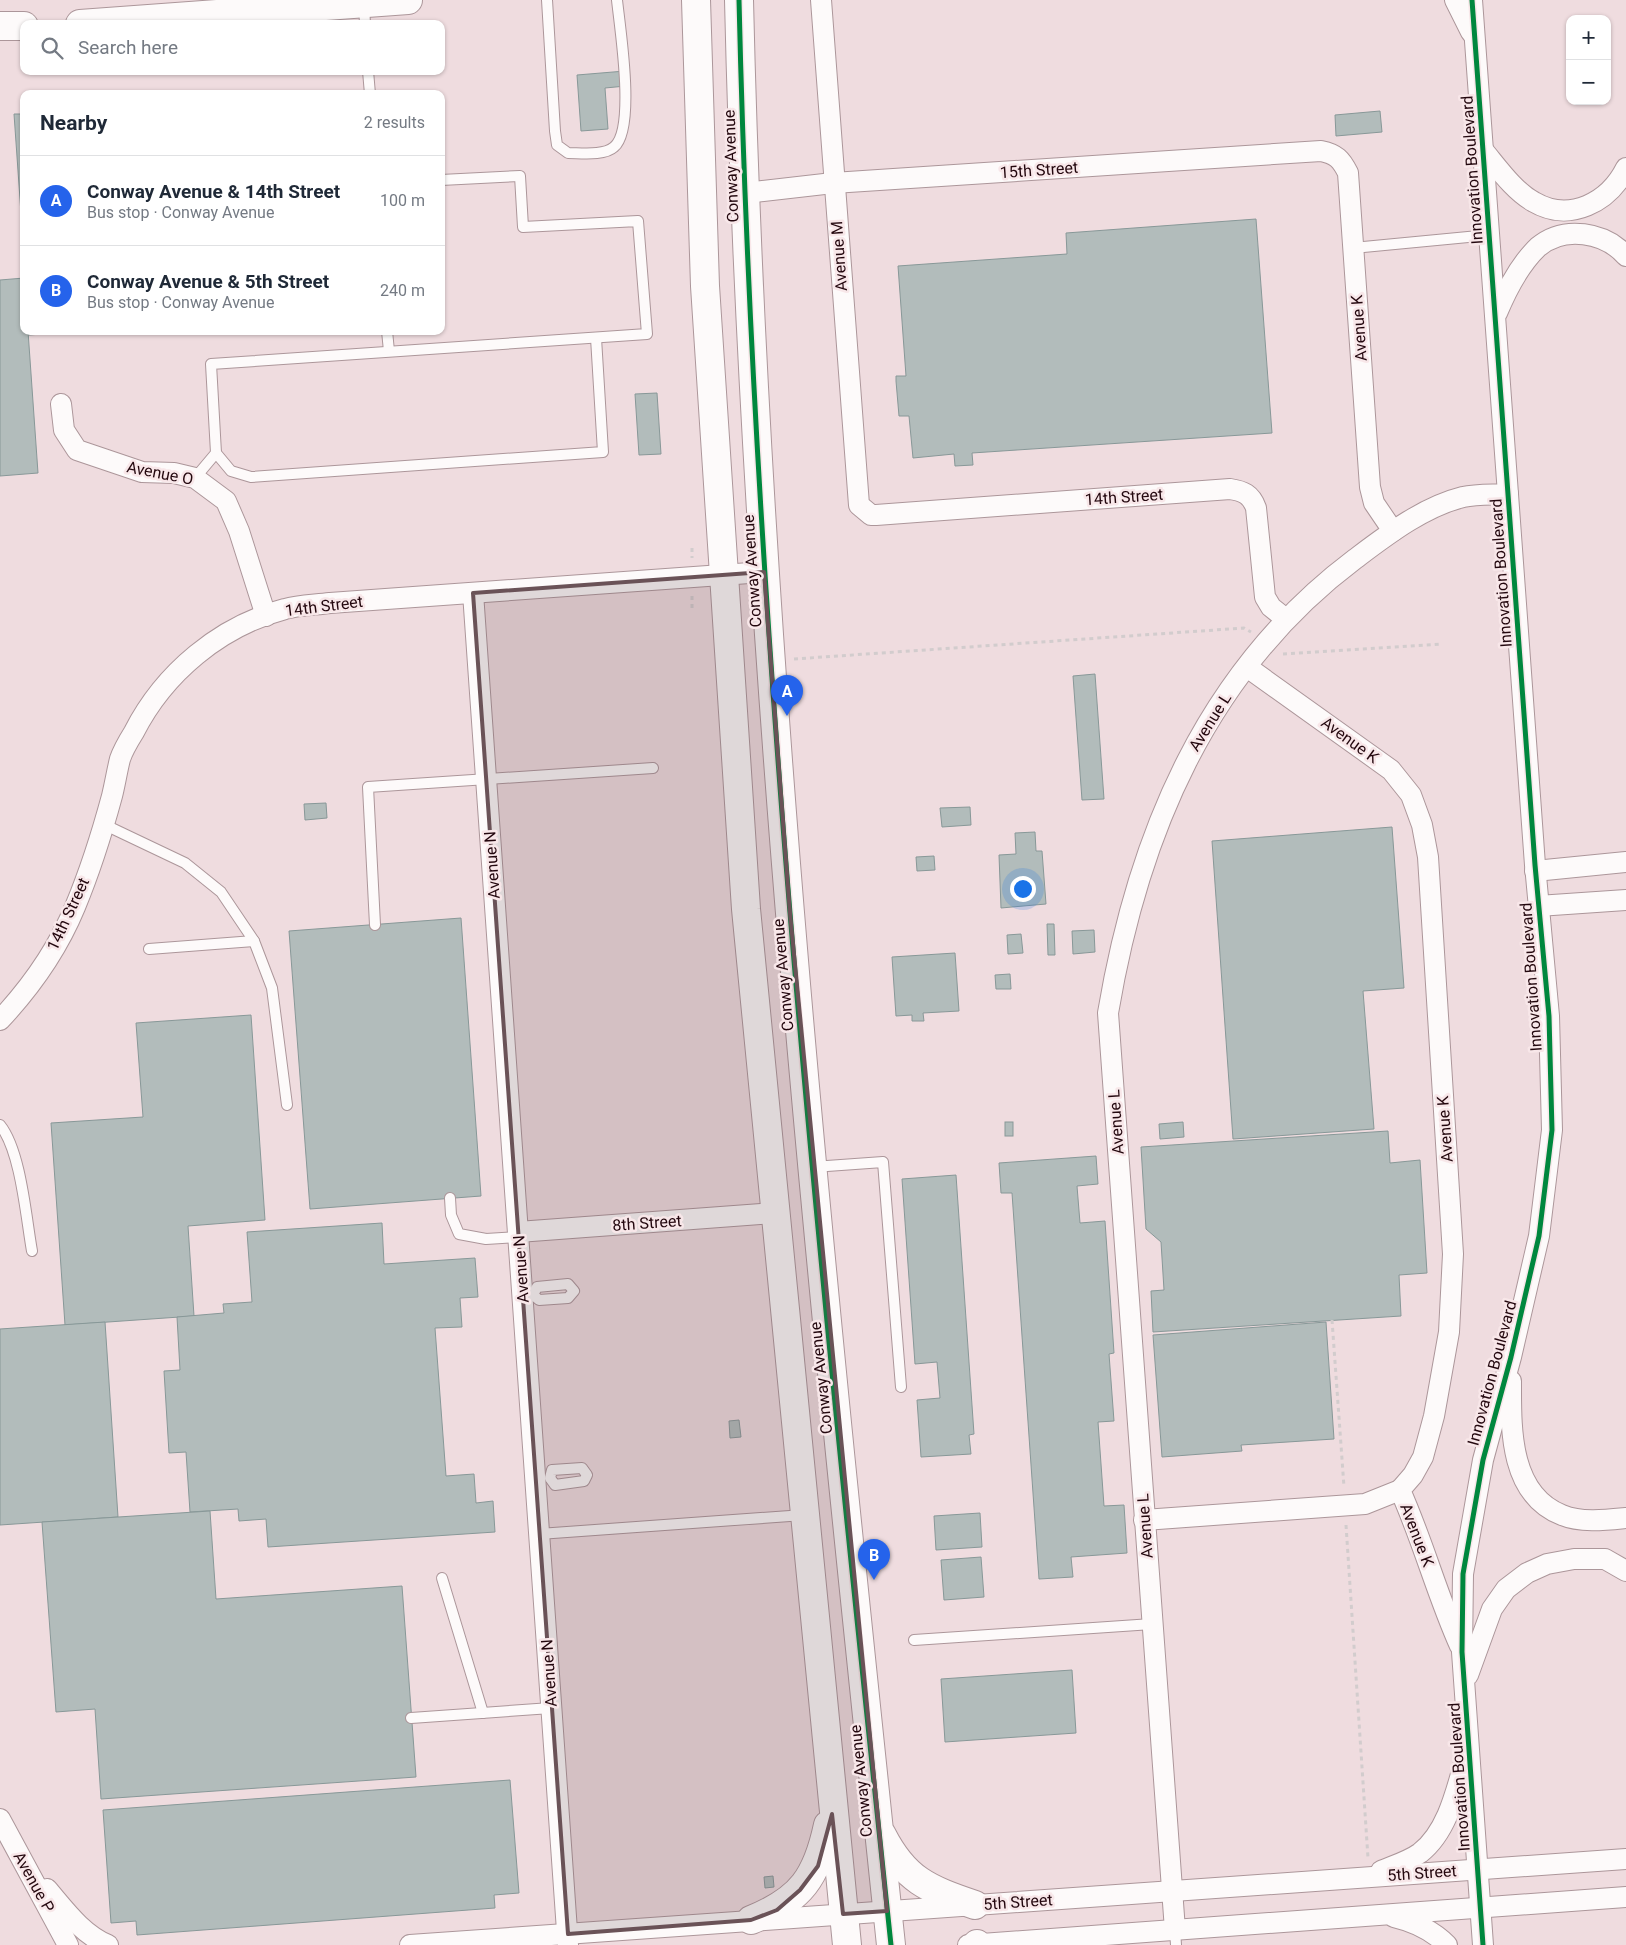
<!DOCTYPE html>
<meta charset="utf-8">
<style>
body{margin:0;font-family:Roboto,sans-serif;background:#f2f2f3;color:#1f2937}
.controls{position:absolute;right:15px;top:15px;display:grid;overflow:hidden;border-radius:10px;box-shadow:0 1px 4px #0004}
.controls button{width:45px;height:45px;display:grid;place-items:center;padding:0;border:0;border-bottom:1px solid #e0e1e3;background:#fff;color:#1f2937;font:25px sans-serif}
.you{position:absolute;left:1022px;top:888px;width:18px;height:18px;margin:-12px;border:4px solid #fff;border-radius:50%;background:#1a73e8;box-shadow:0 0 0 8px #1a73e833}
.badge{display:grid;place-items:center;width:32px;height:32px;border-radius:50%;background:#2563eb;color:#fff;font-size:16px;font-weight:700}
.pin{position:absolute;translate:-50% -41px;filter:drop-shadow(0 1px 2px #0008)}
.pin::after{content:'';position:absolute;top:26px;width:18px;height:15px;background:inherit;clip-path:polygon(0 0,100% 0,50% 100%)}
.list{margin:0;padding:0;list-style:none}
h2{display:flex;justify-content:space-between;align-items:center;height:65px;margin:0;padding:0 20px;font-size:21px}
h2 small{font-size:16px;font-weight:400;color:#747a83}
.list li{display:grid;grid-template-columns:32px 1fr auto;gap:15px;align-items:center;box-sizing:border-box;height:90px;padding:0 20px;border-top:1px solid #e0e1e3}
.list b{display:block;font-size:19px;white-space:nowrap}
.list p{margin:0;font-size:16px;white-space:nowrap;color:#747a83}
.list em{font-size:16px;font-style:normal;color:#747a83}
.icon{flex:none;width:28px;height:28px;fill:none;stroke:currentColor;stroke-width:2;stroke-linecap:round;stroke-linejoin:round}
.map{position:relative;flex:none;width:1626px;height:1945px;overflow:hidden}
.search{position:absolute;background:#fff;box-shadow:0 1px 4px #0004;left:20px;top:20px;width:425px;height:55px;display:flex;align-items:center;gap:12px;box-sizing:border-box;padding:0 18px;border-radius:10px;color:#747a83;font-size:19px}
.panel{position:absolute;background:#fff;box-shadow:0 1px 4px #0004;left:20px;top:90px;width:425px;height:245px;border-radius:10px}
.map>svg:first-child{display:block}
</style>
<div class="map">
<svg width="1626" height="1945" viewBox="0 0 1626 1945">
<rect width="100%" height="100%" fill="#efdcdf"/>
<!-- building -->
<g fill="#b2bcbb" stroke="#889898">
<path d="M625 71 626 86 605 88 608 129 581 131 577 75Z"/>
<path d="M1380 111 1382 132 1336 136 1335 115Z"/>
<path d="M14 114H24V256Z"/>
<path d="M1256 219 1272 433 972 453 973 465 955 466 954 454 913 458 909 416H899L896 381V376H906L898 266 1067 254 1066 233Z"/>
<path d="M24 278V331H28L38 473 0 476V280Z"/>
<path d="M29 331H78L29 335Z"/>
<path d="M657 393 661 454 639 455 635 394Z"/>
<path d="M1095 674 1104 799 1082 800 1073 676Z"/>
<path d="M326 803 327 818 305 820 304 804Z"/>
<path d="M970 807 971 825 942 827 940 808Z"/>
<path d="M1392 827 1404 988 1363 991 1374 1129 1233 1139 1212 841Z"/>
<path d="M1035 832 1036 851H1042L1046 904 1001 908 999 855 1016 854 1015 833Z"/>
<path d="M934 856 935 870 917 871 916 857Z"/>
<path d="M461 918 481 1196 310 1209 289 931Z"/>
<path d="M1047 924H1054L1055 955H1048Z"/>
<path d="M1094 930 1095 952 1073 954 1072 931Z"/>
<path d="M1021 934 1023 953 1008 954 1007 935Z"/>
<path d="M955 953 959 1011 923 1013 924 1021H912V1015L896 1016 892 957Z"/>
<path d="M1010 974 1011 989H996L995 975Z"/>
<path d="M251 1015 265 1220 188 1226 194 1316 65 1325 51 1123 143 1117 136 1023Z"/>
<rect x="1005" y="1122" width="8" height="14"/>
<path d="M1183 1122 1184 1137 1160 1139 1159 1124Z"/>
<path d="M1388 1131 1390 1163 1420 1160 1427 1273 1399 1275 1401 1316 1153 1332 1151 1291 1164 1290 1161 1242 1146 1229 1141 1147Z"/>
<path d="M1096 1156 1098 1184 1077 1186 1080 1223 1105 1221 1114 1353 1109 1354 1114 1421 1098 1422 1104 1506 1124 1505 1127 1553 1071 1557 1073 1577 1039 1579 1012 1193H1001L999 1163Z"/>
<path d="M956 1175 974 1434 969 1435 971 1454 921 1457 917 1400 940 1398 937 1362 915 1364 902 1179Z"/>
<path d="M382 1223 384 1264 475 1258 478 1297 460 1298 462 1327 435 1328 446 1476 474 1474 476 1503 493 1501 495 1532 268 1547 266 1519 239 1521 238 1509 190 1512 186 1452 169 1453 164 1371 180 1370 177 1317 224 1313 223 1304 252 1302 247 1232Z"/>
<path d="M105 1322 118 1517 0 1525V1329Z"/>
<path d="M1326 1322 1334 1439 1241 1445 1242 1451 1162 1457 1153 1335Z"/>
<path d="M739 1420 741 1437 730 1438 729 1421Z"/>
<path d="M210 1511 216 1599 402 1586 416 1777 101 1799 95 1709 56 1712 42 1522Z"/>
<path d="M980 1513 982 1547 936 1550 934 1516Z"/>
<path d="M981 1557 984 1597 944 1600 941 1560Z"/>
<path d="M1072 1670 1076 1733 945 1742 941 1679Z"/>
<path d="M510 1780 519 1893 494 1895 495 1908 137 1935 136 1921 111 1923 103 1810Z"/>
<path d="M773 1876 774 1887 765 1888 764 1877Z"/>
</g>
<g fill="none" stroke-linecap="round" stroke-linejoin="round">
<!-- lane casing -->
<g stroke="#ac969a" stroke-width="12">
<g id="lane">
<path d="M547 0 555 131 557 145 568 153C581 153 604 156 614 147 636 129 620 29 617 0"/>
<path d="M364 5 365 24"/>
<path d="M368 71 370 94"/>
<path d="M1353 248 1489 235"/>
<path d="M387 331 389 351"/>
<path d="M216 453 231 471 251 477 603 452 596 338"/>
<path d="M195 478 216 453 211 364 647 334 638 221 523 227 520 176 441 180"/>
<path d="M103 824 185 863 221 892 254 941 272 988 287 1105"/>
<path d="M375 925 368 787 653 768"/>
<path d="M149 949 254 941"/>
<path d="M0 1125C21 1151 26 1218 32 1251"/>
<path d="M813 1167 883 1162 901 1387"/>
<path d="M450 1198 451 1215 459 1234 486 1239 519 1237"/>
<path d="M568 1284 574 1291 568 1298 539 1300 533 1295 537 1287Z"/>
<path d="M582 1468 587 1475 584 1481 555 1485 550 1478 552 1470Z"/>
<path d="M539 1534 804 1515"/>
<path d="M442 1578 483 1713"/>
<path d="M914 1640 1152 1624"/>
<path d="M411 1718 551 1708"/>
<path d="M1175 1930 1176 1945"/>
</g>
</g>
<!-- street casing -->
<g stroke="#ac969a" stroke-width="22">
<g id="street">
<path d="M821 0 859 505 871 515H876L1230 489C1243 491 1251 494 1256 508L1265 597 1271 607 1286 619"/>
<path d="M1455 0 1471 32"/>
<path d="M1472 0 1535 865 1549 1016 1552 1130 1539 1236 1511 1357 1483 1460 1463 1574 1462 1652 1483 1945"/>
<path d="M1483 150C1498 168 1514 191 1534 202 1570 223 1609 202 1626 168"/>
<path d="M745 193 833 183 1321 151C1336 154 1341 159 1348 173L1370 487 1374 503 1393 531"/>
<path d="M1497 313C1507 289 1519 265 1538 247 1564 225 1605 232 1626 256"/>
<path d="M61 404 64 430 77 450 142 472 174 473 195 478 226 501 239 531 266 616"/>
<path d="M473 593 568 1945"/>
<path d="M1247 667 1391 770 1411 795 1422 825 1428 857 1453 1254 1449 1332 1434 1416 1423 1457 1413 1475 1400 1490C1423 1541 1437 1595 1460 1646"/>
<path d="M1535 871 1626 862"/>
<path d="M1538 906 1626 900"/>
<path d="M0 1020C30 988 58 948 75 907 90 871 102 833 112 796 115 784 117 771 120 759 123 750 129 740 134 732 164 673 220 626 285 609 299 605 315 605 330 603L764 572"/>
<path d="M518 1232 775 1213"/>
<path d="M1511 1381C1511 1428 1509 1494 1562 1515 1581 1523 1606 1520 1626 1518"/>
<path d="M1144 1520 1365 1504 1400 1490"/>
<path d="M1468 1675 1492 1609 1506 1589 1527 1573 1547 1564 1574 1559H1605L1626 1571"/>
<path d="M0 1819 68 1945"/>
<path d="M1381 1871C1393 1866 1409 1861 1420 1853 1447 1832 1456 1792 1465 1760"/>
<path d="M47 1889C65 1910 82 1934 108 1945"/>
<path d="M1394 1917C1415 1922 1432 1930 1447 1945"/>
<path d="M1175 1930 1108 1013C1138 835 1206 671 1355 559 1387 535 1423 507 1463 497 1477 494 1494 495 1508 494"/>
<path d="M410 1945 1626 1859"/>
<path d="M968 1945 1626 1897"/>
</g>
</g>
<!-- secondary casing -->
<g stroke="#ac969a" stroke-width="30">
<g id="secondary">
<path d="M696 0 705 286 746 909 847 1945"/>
<path d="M739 0C754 651 823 1298 891 1945"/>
<path d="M80 24 408 0"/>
<path d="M0 26H24"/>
<path d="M882 1835C905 1880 928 1889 975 1905"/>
<path d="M751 1920C801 1900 817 1877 828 1825"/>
<path d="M976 1945 977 1944"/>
</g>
</g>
<!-- path -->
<g stroke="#d2cccd" stroke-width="3" stroke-dasharray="4 4" stroke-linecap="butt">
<path d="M692 548V558"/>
<path d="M692 596V608"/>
<path d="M1283 654 1441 644"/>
<path d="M794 659 1244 628 1251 632"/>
<path d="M1332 1320 1344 1487"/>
<path d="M1346 1525 1368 1858"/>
</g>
<!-- lane -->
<use href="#lane" stroke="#fdfafa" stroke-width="10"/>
<!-- street -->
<use href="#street" stroke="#fdfafa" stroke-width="20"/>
<!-- secondary -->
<use href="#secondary" stroke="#fdfafa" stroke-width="28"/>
<!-- cycleway casing -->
<g stroke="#f8e7e9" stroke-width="8">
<g id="cycleway">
<path d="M739 0C754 651 823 1298 891 1945"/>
<path d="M1472 0 1535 865 1549 1016 1552 1130 1539 1236 1511 1357 1483 1460 1463 1574 1462 1652 1483 1945"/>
</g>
</g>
<!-- cycleway -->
<use href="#cycleway" stroke="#00873e" stroke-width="5"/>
</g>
<!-- marked area -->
<path fill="#6a5257" fill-opacity="0.2" stroke="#6a5257" stroke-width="4" stroke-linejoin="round" d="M764 572 790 913 887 1911 843 1914 832 1814 818 1866 800 1890 777 1910 751 1920 568 1934 473 593Z"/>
<g text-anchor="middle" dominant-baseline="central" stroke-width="5" stroke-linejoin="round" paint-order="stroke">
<!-- street labels -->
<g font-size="16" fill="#23070e" stroke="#f8e7e9">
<text transform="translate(731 166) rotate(-92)">Conway Avenue</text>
<text transform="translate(1039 170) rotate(-4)">15th Street</text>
<text transform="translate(1472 170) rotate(-94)">Innovation Boulevard</text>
<text transform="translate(839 256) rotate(-94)">Avenue M</text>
<text transform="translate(1359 328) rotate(-94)">Avenue K</text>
<text transform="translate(160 473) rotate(11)">Avenue O</text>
<text transform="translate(1124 497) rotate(-4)">14th Street</text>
<text transform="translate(752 571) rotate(-94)">Conway Avenue</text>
<text transform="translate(1501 573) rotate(-94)">Innovation Boulevard</text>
<text transform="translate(324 606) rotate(-7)">14th Street</text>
<text transform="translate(1210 722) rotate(-58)">Avenue L</text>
<text transform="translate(1350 740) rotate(36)">Avenue K</text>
<text transform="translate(492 865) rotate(-94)">Avenue N</text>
<text transform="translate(68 914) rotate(-65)">14th Street</text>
<text transform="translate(783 975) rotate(-95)">Conway Avenue</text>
<text transform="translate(1531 977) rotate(-94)">Innovation Boulevard</text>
<text transform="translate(1116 1122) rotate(-94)">Avenue L</text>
<text transform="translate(1445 1129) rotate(-94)">Avenue K</text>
<text transform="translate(647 1223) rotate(-4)">8th Street</text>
<text transform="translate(521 1269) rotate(-94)">Avenue N</text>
<text transform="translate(1492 1373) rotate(-75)">Innovation Boulevard</text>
<text transform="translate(821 1378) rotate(-96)">Conway Avenue</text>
<text transform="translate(1145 1526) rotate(-94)">Avenue L</text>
<text transform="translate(1417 1535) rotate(69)">Avenue K</text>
<text transform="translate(549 1673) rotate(-94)">Avenue N</text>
<text transform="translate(1459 1777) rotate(-94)">Innovation Boulevard</text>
<text transform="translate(861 1781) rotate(-96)">Conway Avenue</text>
<text transform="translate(1422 1873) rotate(-4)">5th Street</text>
<text transform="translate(34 1882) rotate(61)">Avenue P</text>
<text transform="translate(1018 1902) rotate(-4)">5th Street</text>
</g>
</g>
</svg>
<div class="controls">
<button>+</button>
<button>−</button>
</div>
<div class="you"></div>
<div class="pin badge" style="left:787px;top:716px">A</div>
<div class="pin badge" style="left:874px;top:1580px">B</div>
<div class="search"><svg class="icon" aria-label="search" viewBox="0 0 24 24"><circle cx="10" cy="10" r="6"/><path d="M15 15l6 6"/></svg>Search here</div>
<section class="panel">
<h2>Nearby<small>2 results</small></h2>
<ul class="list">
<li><span class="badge">A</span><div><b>Conway Avenue &amp; 14th Street</b><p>Bus stop · Conway Avenue</p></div><em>100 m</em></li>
<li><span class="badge">B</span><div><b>Conway Avenue &amp; 5th Street</b><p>Bus stop · Conway Avenue</p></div><em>240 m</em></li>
</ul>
</section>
</div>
